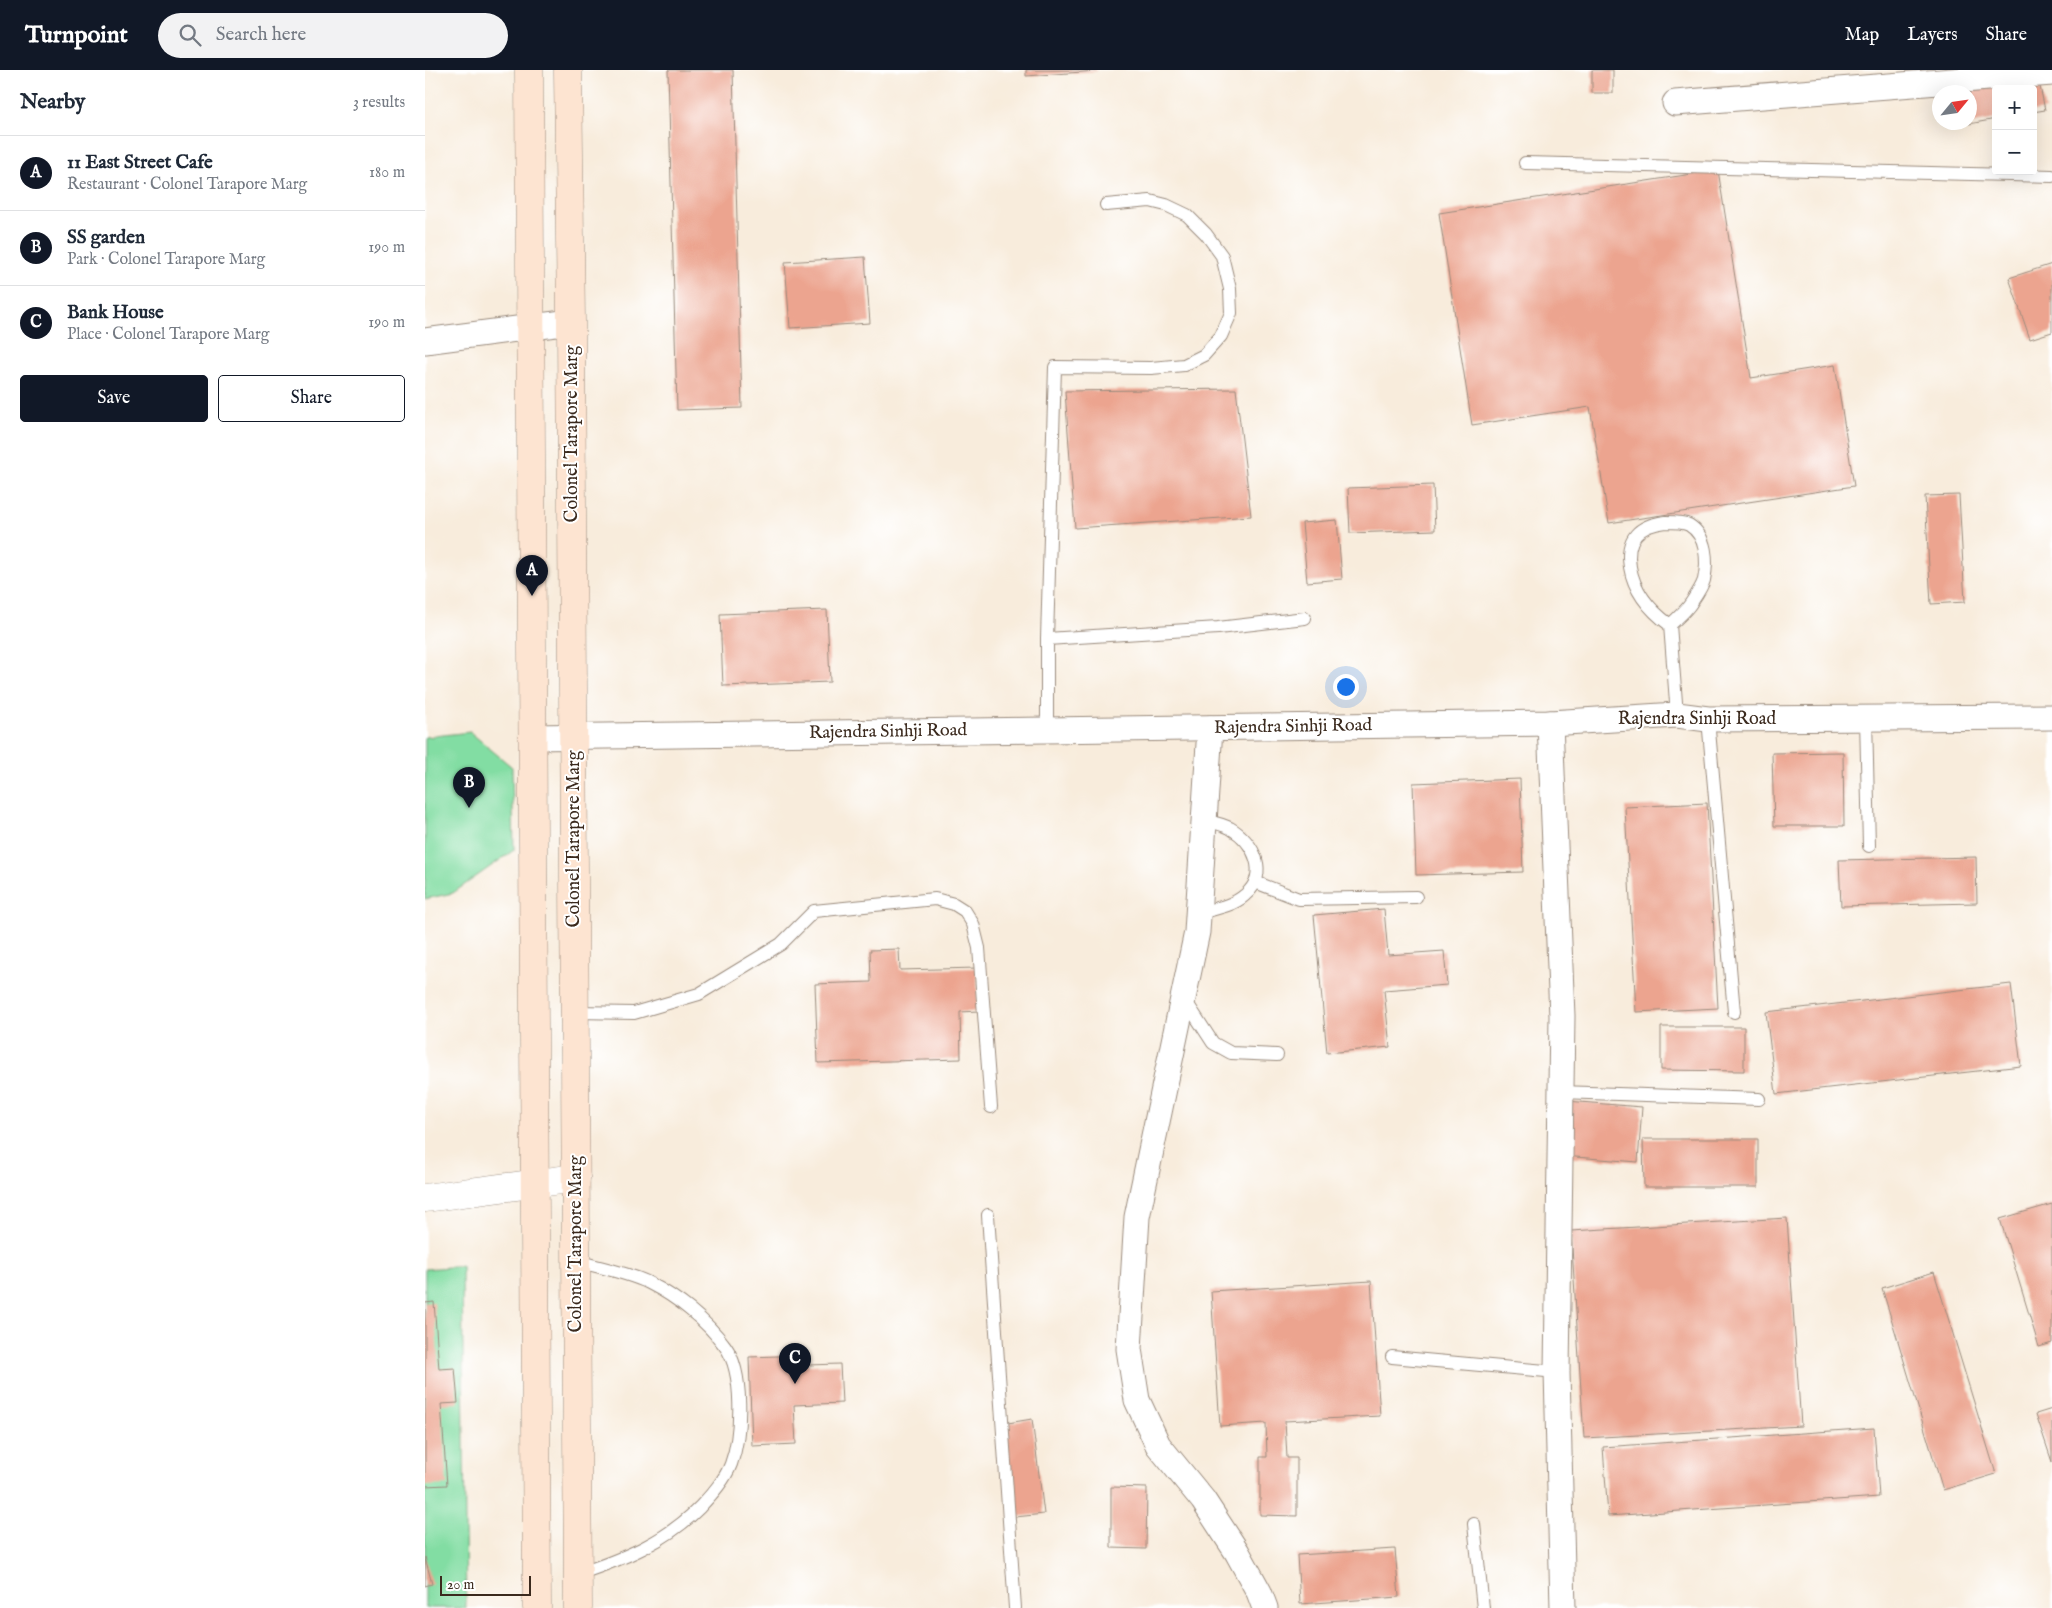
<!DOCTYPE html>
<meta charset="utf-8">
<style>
body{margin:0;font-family:"IM FELL English",serif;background:#f2f2f3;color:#1f2937}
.controls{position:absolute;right:15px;top:15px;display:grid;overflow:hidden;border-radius:5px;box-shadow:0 5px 20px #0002}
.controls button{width:45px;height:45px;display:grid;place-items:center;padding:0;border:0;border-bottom:1px solid #e0e1e3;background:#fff;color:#1f2937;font:25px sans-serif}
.compass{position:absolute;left:1507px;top:15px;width:45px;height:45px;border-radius:50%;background:#fff;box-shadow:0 5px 20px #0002;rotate:61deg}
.scale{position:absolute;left:15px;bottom:12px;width:91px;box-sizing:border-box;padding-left:5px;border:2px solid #3b2a1e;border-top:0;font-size:14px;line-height:18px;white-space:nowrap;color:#3b2a1e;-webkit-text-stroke:4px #fff;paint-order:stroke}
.you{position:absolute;left:920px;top:616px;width:18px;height:18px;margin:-12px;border:4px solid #fff;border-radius:50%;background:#1a73e8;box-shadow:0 0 0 8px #1a73e833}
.badge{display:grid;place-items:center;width:32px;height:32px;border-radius:50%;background:#111827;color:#fff;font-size:16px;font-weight:700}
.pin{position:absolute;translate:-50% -41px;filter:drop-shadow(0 1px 2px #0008)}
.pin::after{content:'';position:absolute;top:26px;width:18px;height:15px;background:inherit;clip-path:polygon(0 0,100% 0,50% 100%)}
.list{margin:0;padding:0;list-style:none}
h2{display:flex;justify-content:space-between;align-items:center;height:65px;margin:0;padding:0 20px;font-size:21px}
h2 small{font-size:16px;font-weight:400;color:#747a83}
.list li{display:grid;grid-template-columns:32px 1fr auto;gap:15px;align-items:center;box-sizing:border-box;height:75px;padding:0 20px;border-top:1px solid #e0e1e3}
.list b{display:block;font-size:19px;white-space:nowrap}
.list p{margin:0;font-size:16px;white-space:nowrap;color:#747a83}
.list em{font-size:16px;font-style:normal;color:#747a83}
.actions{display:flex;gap:10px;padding:15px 20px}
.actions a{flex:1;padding:11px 0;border:1px solid #111827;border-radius:5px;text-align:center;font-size:18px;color:#111827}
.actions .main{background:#111827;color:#fff}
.icon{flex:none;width:28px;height:28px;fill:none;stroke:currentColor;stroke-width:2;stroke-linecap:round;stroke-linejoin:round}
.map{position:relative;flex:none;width:1627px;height:1538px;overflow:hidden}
header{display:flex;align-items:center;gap:30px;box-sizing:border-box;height:70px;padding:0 25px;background:#111827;color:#fff}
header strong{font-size:24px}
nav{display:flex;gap:28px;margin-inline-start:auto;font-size:18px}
.search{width:350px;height:45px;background:#f2f2f3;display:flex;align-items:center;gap:12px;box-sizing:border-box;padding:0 18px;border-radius:28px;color:#747a83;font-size:19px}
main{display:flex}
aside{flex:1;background:#fff}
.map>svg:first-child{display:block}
</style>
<header>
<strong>Turnpoint</strong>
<div class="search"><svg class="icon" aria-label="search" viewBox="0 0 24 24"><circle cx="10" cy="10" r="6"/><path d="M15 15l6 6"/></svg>Search here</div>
<nav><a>Map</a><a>Layers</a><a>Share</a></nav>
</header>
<main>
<aside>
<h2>Nearby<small>3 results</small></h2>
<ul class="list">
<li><span class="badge">A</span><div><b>11 East Street Cafe</b><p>Restaurant · Colonel Tarapore Marg</p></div><em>180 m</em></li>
<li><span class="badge">B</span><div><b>SS garden</b><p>Park · Colonel Tarapore Marg</p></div><em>190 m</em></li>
<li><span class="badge">C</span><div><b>Bank House</b><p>Place · Colonel Tarapore Marg</p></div><em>190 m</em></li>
</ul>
<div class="actions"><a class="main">Save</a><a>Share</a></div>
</aside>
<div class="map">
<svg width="1627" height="1538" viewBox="0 0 1627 1538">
<rect width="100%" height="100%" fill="#fff"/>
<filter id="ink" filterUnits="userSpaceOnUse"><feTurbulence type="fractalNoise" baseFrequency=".02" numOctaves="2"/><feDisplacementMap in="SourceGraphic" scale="10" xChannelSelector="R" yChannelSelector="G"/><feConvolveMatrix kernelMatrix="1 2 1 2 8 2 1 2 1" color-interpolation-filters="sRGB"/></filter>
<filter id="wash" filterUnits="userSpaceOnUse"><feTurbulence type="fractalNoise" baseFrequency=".0096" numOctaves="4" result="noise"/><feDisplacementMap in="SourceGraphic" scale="20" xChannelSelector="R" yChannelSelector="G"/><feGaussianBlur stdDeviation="1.12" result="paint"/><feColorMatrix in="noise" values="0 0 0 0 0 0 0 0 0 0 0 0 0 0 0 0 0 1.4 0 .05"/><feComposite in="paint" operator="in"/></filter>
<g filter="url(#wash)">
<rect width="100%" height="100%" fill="#f8ecdc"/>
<!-- green -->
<g fill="#82dda3" stroke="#5e8460">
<path d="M45 662 87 697 89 780 28 823 0 829V667Z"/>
<path d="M37 1196 41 1538H0V1199Z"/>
</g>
<g id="blocks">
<!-- building -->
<g fill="#eca48f">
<path d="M243 0H308L317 338 252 340Z"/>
<path d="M601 0H672V1L601 6Z"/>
<rect x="1167" y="0" width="21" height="23"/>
<path d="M1613 7 1620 40 1608 42V19H1571V49L1544 54V22H1534Z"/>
<path d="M1293 100 1326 308 1410 295 1429 416 1184 453 1165 337 1047 355 1014 143Z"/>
<path d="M440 187 445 253 365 258 360 192Z"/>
<path d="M1627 194V262L1605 269 1584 208Z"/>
<path d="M811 319 826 446 650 458 640 321Z"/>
<path d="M1008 415 1010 460 925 463 923 418Z"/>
<path d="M1534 425 1540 532 1506 534 1500 426Z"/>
<path d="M912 450 917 509 882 512 877 453Z"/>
<path d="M402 540 405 612 298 616 295 544Z"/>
<path d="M1418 682 1419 756H1349L1347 683Z"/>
<path d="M1095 709 1098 802 991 805 988 713Z"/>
<path d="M1282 733 1293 938 1211 942 1200 737Z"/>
<path d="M1551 787 1552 833 1416 836 1414 790Z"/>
<path d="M959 839 963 885 1019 881 1022 915 959 920 965 977 902 983 889 845Z"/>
<path d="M474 879 475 900 552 898 553 941 535 942 536 989 393 993 390 914 446 912 445 880Z"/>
<path d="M1586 914 1596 996 1351 1024 1341 942Z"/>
<path d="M1236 957H1319V1001L1236 1000Z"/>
<path d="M1142 1031 1217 1037 1213 1092 1138 1086Z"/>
<path d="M1218 1069H1333V1117H1219Z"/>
<path d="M1627 1134V1273L1614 1277 1575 1149Z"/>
<path d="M1362 1148 1376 1356 1159 1368 1146 1161Z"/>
<path d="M1509 1202 1571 1404 1518 1420 1457 1218Z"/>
<path d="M946 1211 955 1346 860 1351 862 1388H872V1446L835 1445V1387H842L841 1353 795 1356 786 1221Z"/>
<path d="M9 1232 14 1299 30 1298 33 1333 16 1334 22 1415 0 1416V1233Z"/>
<path d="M383 1285V1295L415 1294 417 1333 369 1335 371 1374 327 1376 324 1287Z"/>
<path d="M1627 1339V1392L1611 1344Z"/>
<path d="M607 1349 619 1444 590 1447 577 1354Z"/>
<path d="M1449 1358 1454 1427 1183 1446 1178 1377Z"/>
<path d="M686 1417 722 1418 721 1479 686 1478Z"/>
<path d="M970 1479 974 1527 875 1534 872 1485Z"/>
<path d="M0 1487 7 1514 0 1516Z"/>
</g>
</g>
</g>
<g filter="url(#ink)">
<use href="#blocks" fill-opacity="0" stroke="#9a8b7d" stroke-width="1"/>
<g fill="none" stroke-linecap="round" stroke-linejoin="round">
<!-- service casing -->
<g stroke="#9a8b7d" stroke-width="14">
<g id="service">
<path d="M1100 93 1627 106"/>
<path d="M1245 555C1252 548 1261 541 1266 533 1270 527 1277 517 1279 510 1283 491 1282 466 1264 455 1258 452 1248 452 1241 452 1214 455 1200 468 1205 497 1209 521 1226 541 1245 555L1252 645"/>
<path d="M622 569 793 558 880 548"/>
<path d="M1441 648 1444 776"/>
<path d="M1283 649 1309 942"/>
<path d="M622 660V569L630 297 726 298 759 295 779 285 796 266 806 243 805 219 797 186 781 164 762 145 741 135 725 131 681 135"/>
<path d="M830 812 874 829 991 827"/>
<path d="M773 843C789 839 808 836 820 825 845 804 829 772 805 758 797 754 787 752 779 750"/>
<path d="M760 930 788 973 806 983 852 985"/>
<path d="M150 942 209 943 274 924 356 874 389 841 510 829 529 834 540 841 548 854 554 878 566 1037"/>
<path d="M1136 1022 1334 1029"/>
<path d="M563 1145 590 1538"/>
<path d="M151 1191C173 1197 204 1203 224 1213 252 1227 281 1250 300 1276 319 1302 317 1364 306 1394 300 1410 286 1425 275 1437 241 1472 198 1489 153 1504"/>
<path d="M967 1287 1132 1302"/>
<path d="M1049 1454 1058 1538"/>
</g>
</g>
<!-- minor casing -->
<g stroke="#9a8b7d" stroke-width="27">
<g id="minor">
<path d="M1250 33 1627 3"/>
<path d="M0 271 146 252"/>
<path d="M1125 653 1137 946 1132 1302 1138 1538"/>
<path d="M785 658 772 862 712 1147 704 1279 712 1330 733 1375 778 1430 812 1482 834 1522 840 1538"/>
<path d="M108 667 1125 653 1252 645 1283 649 1627 647"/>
</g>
</g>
<!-- tertiary casing -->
<g stroke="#9a8b7d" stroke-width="29">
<path id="tertiary" d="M0 1128 151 1108"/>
</g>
<!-- secondary casing -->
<g stroke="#9a8b7d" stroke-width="29">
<g id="secondary">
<path d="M104 0 112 1538"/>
<path d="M143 0 146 252 153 1538"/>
</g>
</g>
<!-- service -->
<use href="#service" stroke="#fff" stroke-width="12"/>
<!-- minor -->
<use href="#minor" stroke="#fff" stroke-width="25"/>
<!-- tertiary -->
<use href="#tertiary" stroke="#fff" stroke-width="28"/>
<!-- secondary -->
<use href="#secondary" stroke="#fde4d1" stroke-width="28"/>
</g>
</g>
<g text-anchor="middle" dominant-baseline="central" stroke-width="4" stroke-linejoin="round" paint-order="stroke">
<!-- street labels -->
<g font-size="18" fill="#3b2a1e" stroke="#fff">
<text transform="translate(147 364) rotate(-90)">Colonel Tarapore Marg</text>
<text x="1272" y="649">Rajendra Sinhji Road</text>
<text transform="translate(868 657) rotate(-1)">Rajendra Sinhji Road</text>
<text transform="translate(463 662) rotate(-1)">Rajendra Sinhji Road</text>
<text transform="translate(149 769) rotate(-90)">Colonel Tarapore Marg</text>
<text transform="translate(151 1174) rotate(-90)">Colonel Tarapore Marg</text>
</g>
</g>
</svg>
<div class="controls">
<button>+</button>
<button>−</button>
</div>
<svg class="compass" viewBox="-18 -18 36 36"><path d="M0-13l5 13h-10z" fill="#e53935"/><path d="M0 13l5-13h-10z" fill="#747a83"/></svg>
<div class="scale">20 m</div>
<div class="you"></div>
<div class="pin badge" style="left:107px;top:526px">A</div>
<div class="pin badge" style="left:44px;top:738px">B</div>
<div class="pin badge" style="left:370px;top:1314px">C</div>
</div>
</main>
